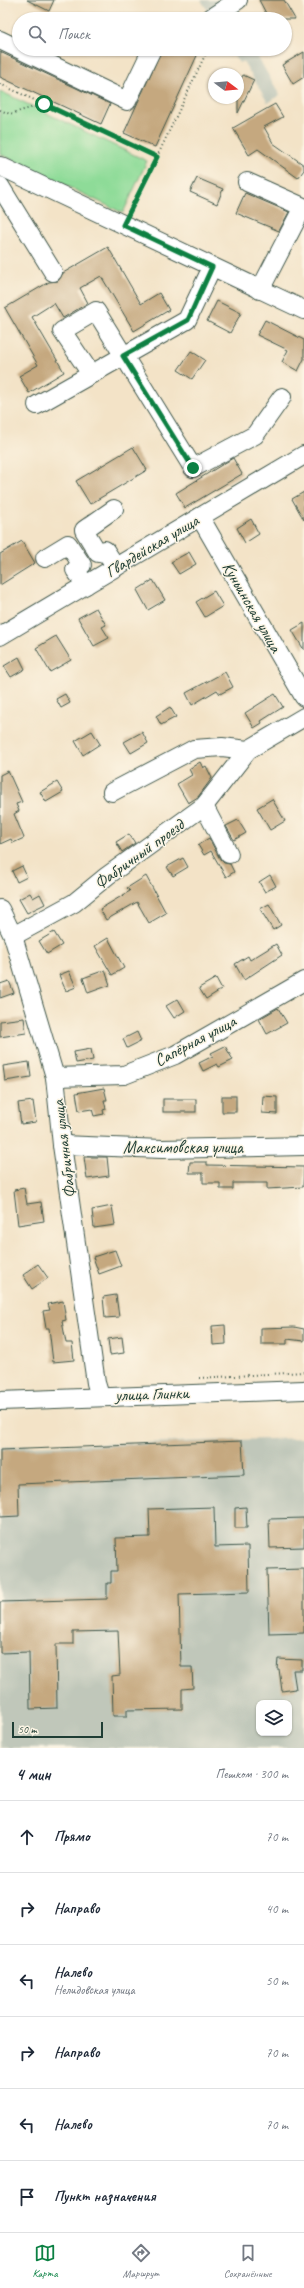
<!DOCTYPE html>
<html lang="ru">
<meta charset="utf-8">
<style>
body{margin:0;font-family:Caveat,sans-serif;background:#f6f6f7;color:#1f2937}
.controls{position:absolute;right:12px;bottom:12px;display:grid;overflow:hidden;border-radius:8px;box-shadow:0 1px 3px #0004}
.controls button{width:36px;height:36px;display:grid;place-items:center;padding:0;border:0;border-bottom:1px solid #e0e1e3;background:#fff;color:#1f2937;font:20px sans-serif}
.compass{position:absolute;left:208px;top:68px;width:36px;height:36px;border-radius:50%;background:#fff;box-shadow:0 1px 3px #0004;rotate:106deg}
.scale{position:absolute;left:12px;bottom:10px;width:91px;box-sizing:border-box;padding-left:4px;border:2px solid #1f3d34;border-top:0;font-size:11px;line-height:14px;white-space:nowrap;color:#1f3d34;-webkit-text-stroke:3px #fcf5e5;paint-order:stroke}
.stop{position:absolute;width:12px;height:12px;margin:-9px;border:3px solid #0b8043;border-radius:50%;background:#fff}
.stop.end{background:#0b8043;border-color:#fff;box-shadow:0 1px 4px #0008}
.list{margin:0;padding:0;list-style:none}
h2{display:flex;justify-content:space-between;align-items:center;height:52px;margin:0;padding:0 16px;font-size:17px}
h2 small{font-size:13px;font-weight:400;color:#747a83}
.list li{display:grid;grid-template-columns:26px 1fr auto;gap:12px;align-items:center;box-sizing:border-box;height:72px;padding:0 16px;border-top:1px solid #e0e1e3}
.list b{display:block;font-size:15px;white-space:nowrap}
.list p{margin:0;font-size:13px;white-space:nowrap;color:#747a83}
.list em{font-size:13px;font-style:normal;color:#747a83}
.icon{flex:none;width:22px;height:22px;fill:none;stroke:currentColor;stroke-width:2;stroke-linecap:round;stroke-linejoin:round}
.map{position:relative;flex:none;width:304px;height:1748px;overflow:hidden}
.search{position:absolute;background:#fff;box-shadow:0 1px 3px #0004;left:12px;right:12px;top:12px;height:44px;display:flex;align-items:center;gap:10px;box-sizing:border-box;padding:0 14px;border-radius:22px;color:#747a83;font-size:15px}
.sheet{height:484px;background:#fff}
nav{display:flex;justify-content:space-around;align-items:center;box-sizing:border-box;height:56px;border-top:1px solid #e0e1e3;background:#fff;font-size:11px;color:#747a83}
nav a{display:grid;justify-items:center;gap:2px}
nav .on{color:#0b8043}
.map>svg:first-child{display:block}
</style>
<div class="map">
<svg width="304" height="1748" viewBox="0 0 304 1748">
<rect width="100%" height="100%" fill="#fcf5e5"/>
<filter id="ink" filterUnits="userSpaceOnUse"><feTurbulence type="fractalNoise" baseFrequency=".025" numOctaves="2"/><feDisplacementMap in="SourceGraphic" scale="8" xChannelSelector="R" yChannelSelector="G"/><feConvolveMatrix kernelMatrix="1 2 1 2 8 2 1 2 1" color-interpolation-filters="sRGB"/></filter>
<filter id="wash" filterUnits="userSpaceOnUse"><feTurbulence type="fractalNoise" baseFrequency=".012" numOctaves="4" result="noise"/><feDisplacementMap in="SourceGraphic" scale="16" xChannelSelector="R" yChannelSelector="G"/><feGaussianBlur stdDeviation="0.9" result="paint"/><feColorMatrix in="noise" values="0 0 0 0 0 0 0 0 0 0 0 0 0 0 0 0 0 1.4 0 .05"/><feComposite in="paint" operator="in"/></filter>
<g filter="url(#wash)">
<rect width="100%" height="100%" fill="#f3e3c7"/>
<!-- industrial -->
<g fill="#c0c7ba" fill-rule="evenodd">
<path d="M201 0H224L235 19H213Z"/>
<path d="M230 49H253L280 95 268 103 243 61 239 63Z"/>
<path d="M304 1438V1748H0V1447ZM259 1703H289V1733H259Z"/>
</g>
<!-- green -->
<path fill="#8edb98" stroke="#568c66" d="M0 91 147 161 123 213 0 154Z"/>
<g id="blocks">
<!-- building -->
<g fill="#c5a87f">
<path d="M27 0H54L49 11Z"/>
<path d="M259 0H284L295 19H269Z"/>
<path d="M162 49H200L155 147 124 133Z"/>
<path d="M0 52 110 104 101 124 0 77Z"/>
<path d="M304 52V77L293 84 282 65Z"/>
<path d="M243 75 254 80 238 113V85Z"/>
<path d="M275 104 283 117 264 127 273 143 304 165V170L298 178 258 149 249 155 233 128Z"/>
<path d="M197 178 223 189 217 204 190 192Z"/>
<path d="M245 193 289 212 279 231 236 213Z"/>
<path d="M108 247 141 304 159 293 169 310 134 331 101 276 80 288 88 303 63 318 54 303 32 317 64 372 29 393 19 376 38 365 5 308 49 282 58 281 63 273Z"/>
<path d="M217 301 241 313 230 333 207 321Z"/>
<path d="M265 320 304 340V359L298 371 282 362 288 350 257 335Z"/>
<path d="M191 351 205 360 192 379 178 370Z"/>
<path d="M133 447 147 470 90 504 76 481Z"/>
<path d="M233 458 242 474 185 508 176 493Z"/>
<path d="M304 492V520L292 499Z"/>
<path d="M251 519 259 534 245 543 237 528Z"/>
<path d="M22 541 35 563 0 585V554Z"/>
<path d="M189 552 196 564 179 574 171 562Z"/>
<path d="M153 580 165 600 148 610 137 590Z"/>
<path d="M214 591 223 606 205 617 196 602Z"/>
<path d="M96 608 106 625 102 627 109 638 94 646 78 618Z"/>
<path d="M304 623V650L292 630Z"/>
<path d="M56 636 71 660 50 672 36 648Z"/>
<path d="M19 657 25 669 11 677 4 666Z"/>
<path d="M225 672 233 687 220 694 217 690 192 705 186 693Z"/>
<path d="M65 694 70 703 61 708 56 699Z"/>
<path d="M275 694 283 707 261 721 262 723 254 728 245 713Z"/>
<path d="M170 707 176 717 161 725 156 716Z"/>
<path d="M92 731 100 744 83 755 75 741Z"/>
<path d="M142 732 148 743 131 753 124 742Z"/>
<path d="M200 762 203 768 206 766 212 778 198 797 188 803 177 784 192 775 189 769Z"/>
<path d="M8 771 22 802 16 804 19 811 14 814 24 838 13 843 11 839 0 844V775Z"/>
<path d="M57 782 63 792 46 802 40 792Z"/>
<path d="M272 799 285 821 270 830 257 808Z"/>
<path d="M238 820 246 833 234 840 226 826Z"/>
<path d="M129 834 135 843 122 852 116 842Z"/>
<path d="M209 838 220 859 224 863 230 864 234 872 226 877 211 851 204 855 198 845Z"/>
<path d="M183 858 188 867 173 876 167 867Z"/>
<path d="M22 866 27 877 17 882 12 871Z"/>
<path d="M270 875 276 886 265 892 259 882Z"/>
<path d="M146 876 166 913 149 923 137 902 106 920 100 909 130 891 127 888Z"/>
<path d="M30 893 33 898 40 894 45 904 27 913 19 899Z"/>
<path d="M269 904 281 925 273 930 260 909Z"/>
<path d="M54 932 62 945 47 954 39 941Z"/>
<path d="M108 938 124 968 112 975 95 946Z"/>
<path d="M276 944 282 955 244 980 235 964 248 956 250 960Z"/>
<path d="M105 970 110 985 88 993 83 978Z"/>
<path d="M69 971 76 987 66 991 59 975Z"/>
<path d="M216 978 222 989 206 999 199 988Z"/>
<path d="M9 981 14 993 0 998V984Z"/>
<path d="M178 999 185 1011 174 1018 166 1006Z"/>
<path d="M278 1008 287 1023 267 1034 259 1019Z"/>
<path d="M24 1018 26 1033 0 1037V1021Z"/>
<path d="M137 1032 141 1041 127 1048 123 1039Z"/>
<path d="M225 1046 233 1060 219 1067 217 1064 203 1071 199 1063 213 1056 211 1053Z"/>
<path d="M91 1049 93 1060 76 1063 74 1052Z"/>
<path d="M29 1062 31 1077 5 1081 3 1066Z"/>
<path d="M104 1088 107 1100H104L106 1109 103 1110 104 1114 94 1116 92 1109 79 1111 76 1093Z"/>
<rect x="222" y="1096" width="14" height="16"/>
<path d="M263 1096 277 1097V1114L262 1113Z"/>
<rect x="163" y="1099" width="33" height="13"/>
<path d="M33 1101 36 1122 21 1124 18 1103Z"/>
<path d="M84 1157H107L109 1176 87 1179Z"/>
<path d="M190 1162H207V1165L304 1167 303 1187 267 1189V1183H233V1189H220V1183H203V1173H189Z"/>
<path d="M24 1188 27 1204 41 1202 44 1221 18 1225 14 1190Z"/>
<path d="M112 1206 115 1225 94 1228 92 1210Z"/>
<path d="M115 1250 121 1266 99 1274 93 1257Z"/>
<path d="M38 1264 48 1278 32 1289 23 1275Z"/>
<path d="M116 1295 119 1317 105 1318 103 1297Z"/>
<path d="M63 1301 66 1320 62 1321 66 1343H72L74 1360 53 1362 49 1328H46L43 1311 50 1310 48 1304Z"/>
<path d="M225 1325 226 1344 213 1345 212 1326Z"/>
<path d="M294 1327 304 1329V1341L287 1339V1344H261V1328Z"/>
<path d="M122 1337 124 1353 110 1355 108 1339Z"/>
<path d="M242 1441 244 1475 18 1484 19 1516 0 1517V1450Z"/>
<path d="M214 1507 215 1547 248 1546 249 1592 179 1594 181 1667H192L193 1688 182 1689V1709L127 1710V1716H113L112 1676 120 1675 118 1631 73 1632V1644H56L57 1708 30 1709 29 1652 0 1653V1602L107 1599V1583H111V1571H117L116 1538 150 1537 149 1509Z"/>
<path d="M246 1507 247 1528H235V1508Z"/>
<path d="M304 1518V1547L270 1548 269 1519Z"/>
<path d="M304 1569V1633L269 1634 267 1570Z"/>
<path d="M278 1659 302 1660V1670H293L296 1689 282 1691 279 1669H277Z"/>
</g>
</g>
</g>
<g filter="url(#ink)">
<use href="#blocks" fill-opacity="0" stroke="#3f564a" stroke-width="1"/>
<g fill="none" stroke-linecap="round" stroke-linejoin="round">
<!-- minor casing -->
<g stroke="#3f564a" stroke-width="20">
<g id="minor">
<path d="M209 19 238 0"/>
<path d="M0 40 127 101 152 49"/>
<path d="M0 166 304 310"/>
<path d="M247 182 303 207 260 290"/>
<path d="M0 186 53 272"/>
<path d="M91 374 62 331 96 311 193 468 255 435 282 397"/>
<path d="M37 405 187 320 212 267"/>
<path d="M114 509 84 530 98 553 105 550 116 567"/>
<path d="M200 517 304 697"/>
<path d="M45 558 68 544 82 565 75 570 86 585"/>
<path d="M0 636 304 455"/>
<path d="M112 792 194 749 222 747 248 750"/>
<path d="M204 806 229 854"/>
<path d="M0 909 13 936 55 1077 62 1145 96 1383 100 1396"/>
<path d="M13 936 74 903 107 876 204 806 248 750 304 717"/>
<path d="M55 1077 124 1075 175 1055 304 981"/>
<path d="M62 1145 162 1149 304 1146"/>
<path d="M0 1401 304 1390"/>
</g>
</g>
<!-- path -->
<g stroke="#3f564a" stroke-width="2" stroke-dasharray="1 3" stroke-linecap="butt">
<path d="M0 84 157 157 130 211"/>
<path d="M0 110 10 114 44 104"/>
<path d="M157 157 207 51 203 49"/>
<path d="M199 1378 304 1372"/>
</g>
<!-- minor -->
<use href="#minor" stroke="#fff" stroke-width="18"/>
</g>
</g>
<g fill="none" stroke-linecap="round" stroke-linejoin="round" filter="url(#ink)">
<!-- route -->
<path stroke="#0b8043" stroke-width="5" d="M44 104 157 157 123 225 212 267 188 320 123 356 193 468"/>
</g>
<g text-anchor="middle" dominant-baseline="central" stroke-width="3" stroke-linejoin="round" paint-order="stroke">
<!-- street labels -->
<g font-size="17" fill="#1f3d34" stroke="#fcf5e5">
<text transform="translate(152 546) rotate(-31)">Гвардейская улица</text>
<text transform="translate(252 607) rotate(60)">Куньинская улица</text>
<text transform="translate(139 854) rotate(-36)">Фабричный проезд</text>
<text transform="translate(195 1041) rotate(-28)">Сапёрная улица</text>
<text x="183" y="1147">Максимовская улица</text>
<text transform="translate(64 1149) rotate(-97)">Фабричная улица</text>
<text transform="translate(152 1394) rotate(-2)">улица Глинки</text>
</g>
</g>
</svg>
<div class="controls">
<button><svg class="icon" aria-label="layers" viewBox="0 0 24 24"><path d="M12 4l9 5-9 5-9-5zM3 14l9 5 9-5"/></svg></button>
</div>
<svg class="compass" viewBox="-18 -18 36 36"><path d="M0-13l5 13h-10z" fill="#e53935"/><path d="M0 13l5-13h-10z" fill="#747a83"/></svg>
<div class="scale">50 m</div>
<div class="stop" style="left:44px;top:104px"></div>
<div class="stop end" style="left:193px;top:468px"></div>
<div class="search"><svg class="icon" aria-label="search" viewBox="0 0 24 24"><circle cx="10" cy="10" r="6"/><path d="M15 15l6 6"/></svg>Поиск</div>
</div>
<section class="sheet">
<h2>4 мин<small>Пешком · 300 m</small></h2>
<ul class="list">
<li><svg class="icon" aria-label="ahead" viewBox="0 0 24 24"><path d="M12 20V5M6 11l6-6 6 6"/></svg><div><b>Прямо</b></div><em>70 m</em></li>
<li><svg class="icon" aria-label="right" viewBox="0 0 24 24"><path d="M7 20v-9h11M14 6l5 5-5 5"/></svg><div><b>Направо</b></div><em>40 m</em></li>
<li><svg class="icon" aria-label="left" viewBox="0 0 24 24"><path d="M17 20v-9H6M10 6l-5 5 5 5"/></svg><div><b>Налево</b><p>Нелидовская улица</p></div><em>50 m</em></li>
<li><svg class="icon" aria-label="right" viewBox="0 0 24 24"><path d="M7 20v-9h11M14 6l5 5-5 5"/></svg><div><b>Направо</b></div><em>70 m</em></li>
<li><svg class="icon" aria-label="left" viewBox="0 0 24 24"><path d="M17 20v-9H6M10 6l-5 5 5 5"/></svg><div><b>Налево</b></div><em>70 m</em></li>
<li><svg class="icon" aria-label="arrive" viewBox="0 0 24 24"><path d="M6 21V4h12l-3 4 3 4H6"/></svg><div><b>Пункт назначения</b></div></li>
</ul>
</section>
<nav>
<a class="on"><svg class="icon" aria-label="map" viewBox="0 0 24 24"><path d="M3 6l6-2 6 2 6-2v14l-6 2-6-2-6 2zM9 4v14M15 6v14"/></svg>Карта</a>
<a><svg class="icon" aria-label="directions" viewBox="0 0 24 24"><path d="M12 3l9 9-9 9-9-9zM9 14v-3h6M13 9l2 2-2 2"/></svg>Маршрут</a>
<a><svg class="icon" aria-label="saved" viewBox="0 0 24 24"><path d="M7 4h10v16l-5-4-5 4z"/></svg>Сохранённые</a>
</nav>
